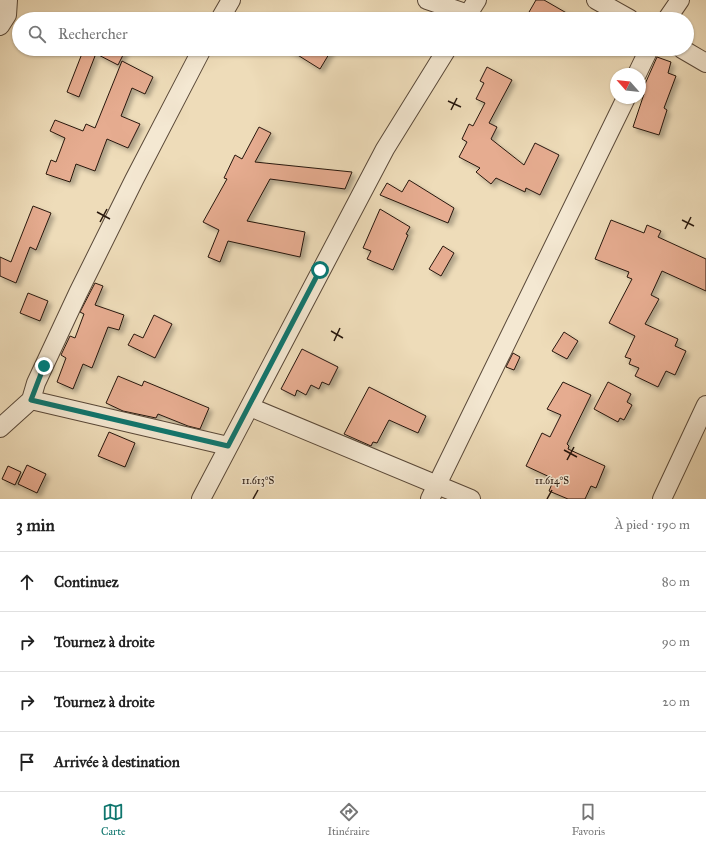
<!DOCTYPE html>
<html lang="fr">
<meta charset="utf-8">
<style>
body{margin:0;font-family:"IM FELL Great Primer",serif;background:#f6f6f6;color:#222}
.compass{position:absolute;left:610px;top:68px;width:36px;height:36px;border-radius:50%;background:#fff;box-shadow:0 1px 3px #0004;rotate:297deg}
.stop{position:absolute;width:12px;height:12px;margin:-9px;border:3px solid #0f766e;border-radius:50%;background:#fff}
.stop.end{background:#0f766e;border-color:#fff;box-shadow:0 1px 4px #0008}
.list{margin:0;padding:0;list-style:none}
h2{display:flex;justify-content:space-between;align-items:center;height:52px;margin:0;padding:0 16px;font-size:17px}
h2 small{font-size:13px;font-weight:400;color:#767676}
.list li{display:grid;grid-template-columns:26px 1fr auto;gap:12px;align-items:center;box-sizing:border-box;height:60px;padding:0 16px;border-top:1px solid #e0e0e0}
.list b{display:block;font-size:15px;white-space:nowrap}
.list em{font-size:13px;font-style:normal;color:#767676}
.icon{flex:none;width:22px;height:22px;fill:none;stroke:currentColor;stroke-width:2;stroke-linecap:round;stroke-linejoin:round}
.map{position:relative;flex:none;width:706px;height:499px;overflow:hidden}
.search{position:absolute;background:#fff;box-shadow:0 1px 3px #0004;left:12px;right:12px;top:12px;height:44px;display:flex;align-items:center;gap:10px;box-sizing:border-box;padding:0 14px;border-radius:22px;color:#767676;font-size:15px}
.sheet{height:292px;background:#fff}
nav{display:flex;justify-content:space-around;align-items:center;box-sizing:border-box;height:56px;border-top:1px solid #e0e0e0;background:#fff;font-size:11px;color:#767676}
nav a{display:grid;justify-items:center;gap:2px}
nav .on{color:#0f766e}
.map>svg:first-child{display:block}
</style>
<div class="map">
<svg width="706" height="499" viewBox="0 0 706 499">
<defs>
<filter id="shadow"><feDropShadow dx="3.5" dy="3.5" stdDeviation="2" flood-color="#0004"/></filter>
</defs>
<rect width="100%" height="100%" fill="#eedcb9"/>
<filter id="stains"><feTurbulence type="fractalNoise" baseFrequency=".005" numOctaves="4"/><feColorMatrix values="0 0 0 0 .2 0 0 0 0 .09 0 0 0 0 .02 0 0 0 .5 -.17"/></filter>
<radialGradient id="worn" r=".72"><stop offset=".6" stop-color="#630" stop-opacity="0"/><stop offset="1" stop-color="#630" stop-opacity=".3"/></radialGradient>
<!-- building -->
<g fill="#e6ac90" stroke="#27170d" filter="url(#shadow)">
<path d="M536 0H544L577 19H525Z"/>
<path d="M87 49H126L118 65Z"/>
<path d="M288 49H332L320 69Z"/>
<path d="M83 51 95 56 79 97 67 92Z"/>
<path d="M657 57 671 62 668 73 676 76 664 108 667 110 659 135 633 127 644 94 641 93Z"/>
<path d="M122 61 153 77 145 94 132 88 121 116 140 124 128 148 107 139 95 171 76 164 70 182 46 174 51 160 56 162 65 138 50 131 55 120 83 131 86 124 95 128Z"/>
<path d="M487 67 512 80 489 123 497 127 491 139 524 165 535 143 559 155 540 195 526 188 525 192 496 178 491 184 476 172 480 168 459 157 467 142 462 139 469 124 473 126 485 103 476 99 484 83 480 81Z"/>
<path d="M259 127 271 133 255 162 352 172 345 189 270 179 247 221 305 232 300 257 228 241 220 262 208 257 219 230 203 222 227 179 224 178 235 155 242 159Z"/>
<path d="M409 180 454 208 448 223 380 195 387 183 402 192Z"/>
<path d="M33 206 51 213 36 250 30 247 16 283 0 276V257L11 262Z"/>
<path d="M380 209 410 227 406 234 408 235 393 270 367 259 371 251 363 248Z"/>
<path d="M611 220 644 233 647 225 661 231 658 237 706 259V291L662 271 651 295 659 299 645 324 678 339 675 346 686 351 675 375 666 371 658 387 635 376 639 368 629 364 631 359 625 357 635 336 609 323 632 279 627 277 629 272 595 259Z"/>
<path d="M443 246 454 253 441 276 429 269Z"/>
<path d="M95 283 103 286 95 305 124 315 119 330 108 327 92 368 83 364 73 389 57 382 66 358 61 355 70 336 75 338 84 314 80 312Z"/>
<path d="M28 293 48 301 40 321 20 313Z"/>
<path d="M154 315 172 324 155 358 128 345 134 334 143 338Z"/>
<path d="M564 332 578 341 567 359 552 351Z"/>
<path d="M302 349 338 367 329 385 322 382 319 389 311 385 306 395 297 390 295 396 281 389Z"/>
<path d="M513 353 520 357 514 370 506 367Z"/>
<path d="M118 376 142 386 144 381 209 408 200 429 188 426 158 414 156 418 123 411 106 403Z"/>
<path d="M563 382 591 395 567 444 569 446 568 449 605 466 596 488 591 486 585 499H568L549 491 554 479 526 466 542 433 550 437 561 415 547 409Z"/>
<path d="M608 382 631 394 627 402 632 405 624 420 620 418 618 422 594 409Z"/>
<path d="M369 387 426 416 418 433 389 420 377 443 373 442 371 446 344 434Z"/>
<path d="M109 432 135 443 125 467 98 456Z"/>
<path d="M27 465 46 474 37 493 18 484Z"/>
<path d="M8 466 21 472 15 485 2 479Z"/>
</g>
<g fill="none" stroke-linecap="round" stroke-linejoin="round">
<!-- minor casing -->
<g stroke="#594838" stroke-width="20">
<g id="minor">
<path d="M427 0 468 14"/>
<path d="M596 0 630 19"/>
<path d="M220 19 231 0"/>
<path d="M465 19 477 0"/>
<path d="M667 19 680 0"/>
<path d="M0 26 7 15 8 0"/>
<path d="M682 49 706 63"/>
<path d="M637 74 649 49"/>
<path d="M31 400 228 446"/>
<path d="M250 407 471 499"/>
<path d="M0 428 31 400 36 383 78 293 134 180 202 49"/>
<path d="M201 499 385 149 447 49"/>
<path d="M430 499 626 98"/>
<path d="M662 499 706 405"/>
</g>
</g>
<!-- minor -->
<use href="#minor" stroke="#f4e8d2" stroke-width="18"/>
</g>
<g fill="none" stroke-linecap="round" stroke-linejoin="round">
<!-- route -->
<path stroke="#0f766e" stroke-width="5" d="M44 366 31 400 228 446 320 270"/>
</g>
<!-- ticks -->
<path fill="none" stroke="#27170d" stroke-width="1.5" d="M448 101 461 107M451 110 457 98M97 212 110 219M682 220 694 226M100 222 107 209M685 229 691 217M331 331 343 338M334 341 340 328M564 450 577 457M567 460 574 447M253 499 258 490M547 499 552 490"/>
<g font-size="10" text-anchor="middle" fill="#27170d" stroke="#f4e8d2" stroke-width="3" stroke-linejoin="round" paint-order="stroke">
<text x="258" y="484">11.613°S</text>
<text x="552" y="484">11.614°S</text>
</g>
<rect width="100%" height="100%" filter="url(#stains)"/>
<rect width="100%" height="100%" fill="url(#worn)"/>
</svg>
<svg class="compass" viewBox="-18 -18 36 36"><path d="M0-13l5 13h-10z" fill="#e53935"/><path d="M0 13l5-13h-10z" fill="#767676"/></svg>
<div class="stop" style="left:320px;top:270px"></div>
<div class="stop end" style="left:44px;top:366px"></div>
<div class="search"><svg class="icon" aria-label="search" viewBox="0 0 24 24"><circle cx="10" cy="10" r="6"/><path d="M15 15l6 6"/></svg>Rechercher</div>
</div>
<section class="sheet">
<h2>3 min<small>À pied · 190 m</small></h2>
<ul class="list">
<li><svg class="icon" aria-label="ahead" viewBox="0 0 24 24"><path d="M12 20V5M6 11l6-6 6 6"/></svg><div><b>Continuez</b></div><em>80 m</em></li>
<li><svg class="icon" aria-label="right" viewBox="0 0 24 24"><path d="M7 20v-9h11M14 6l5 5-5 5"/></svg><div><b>Tournez à droite</b></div><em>90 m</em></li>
<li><svg class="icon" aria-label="right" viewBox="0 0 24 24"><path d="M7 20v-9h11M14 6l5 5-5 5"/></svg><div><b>Tournez à droite</b></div><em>20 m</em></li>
<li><svg class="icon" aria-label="arrive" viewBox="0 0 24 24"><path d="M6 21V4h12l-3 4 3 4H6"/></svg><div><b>Arrivée à destination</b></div></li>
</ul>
</section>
<nav>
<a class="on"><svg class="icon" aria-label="map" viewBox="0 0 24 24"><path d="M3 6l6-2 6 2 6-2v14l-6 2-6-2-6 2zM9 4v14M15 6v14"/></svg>Carte</a>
<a><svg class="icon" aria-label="directions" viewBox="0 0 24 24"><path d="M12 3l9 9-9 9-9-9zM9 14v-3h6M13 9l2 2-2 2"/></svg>Itinéraire</a>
<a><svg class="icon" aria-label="saved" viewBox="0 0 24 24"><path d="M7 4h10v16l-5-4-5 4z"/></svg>Favoris</a>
</nav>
